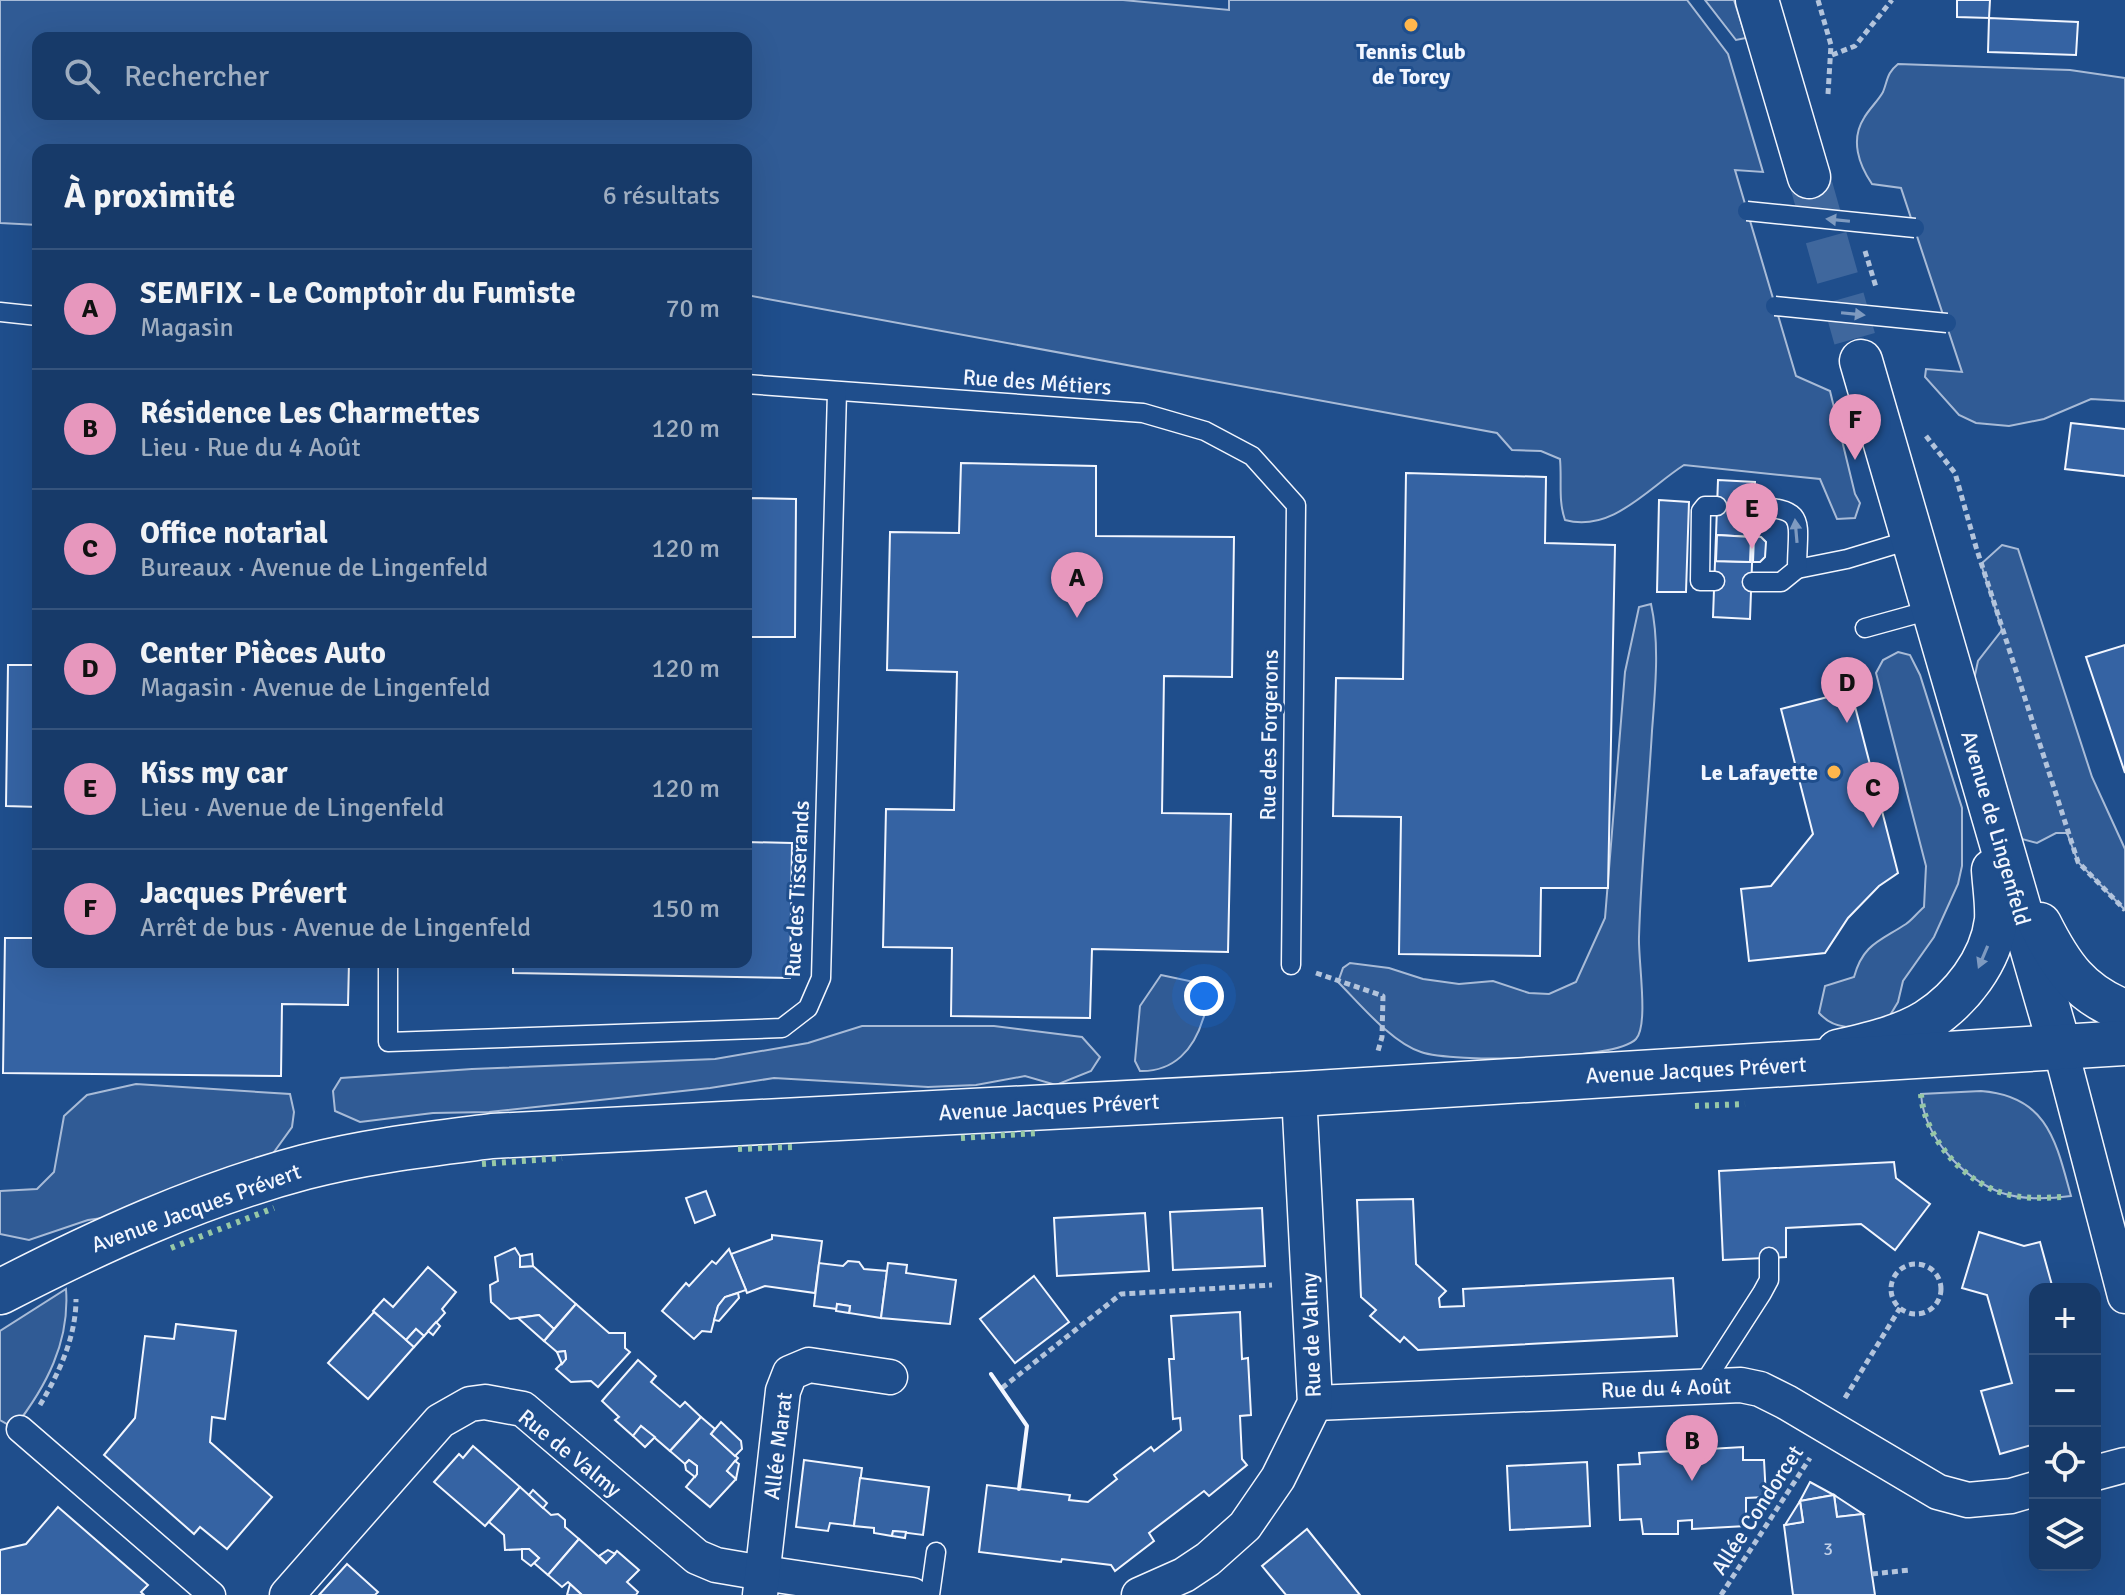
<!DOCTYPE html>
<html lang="fr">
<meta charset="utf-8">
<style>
body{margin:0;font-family:Signika,sans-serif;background:#20416f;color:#f1f3f6}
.controls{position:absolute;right:24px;bottom:24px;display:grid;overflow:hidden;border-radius:16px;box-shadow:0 8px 32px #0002}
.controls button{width:72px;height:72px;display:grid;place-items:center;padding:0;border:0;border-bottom:2px solid #36547d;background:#173a69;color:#f1f3f6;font:40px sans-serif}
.you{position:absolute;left:1204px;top:996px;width:28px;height:28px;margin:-20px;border:6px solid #fff;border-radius:50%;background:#1a73e8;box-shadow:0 0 0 12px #1a73e833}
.badge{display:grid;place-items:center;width:52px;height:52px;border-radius:50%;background:#e797bd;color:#111;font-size:26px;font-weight:700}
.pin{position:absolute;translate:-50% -66px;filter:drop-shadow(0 2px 4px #0008)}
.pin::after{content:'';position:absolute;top:42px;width:28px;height:24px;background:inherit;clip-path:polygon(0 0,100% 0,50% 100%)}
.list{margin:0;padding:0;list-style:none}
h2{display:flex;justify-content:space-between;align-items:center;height:104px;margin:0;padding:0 32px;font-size:34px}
h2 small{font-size:26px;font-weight:400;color:#9eadc0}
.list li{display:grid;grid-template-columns:52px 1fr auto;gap:24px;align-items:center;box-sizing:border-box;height:120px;padding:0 32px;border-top:2px solid #36547d}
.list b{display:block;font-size:30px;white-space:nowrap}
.list p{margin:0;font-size:26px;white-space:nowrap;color:#9eadc0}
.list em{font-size:26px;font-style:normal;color:#9eadc0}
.icon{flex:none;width:44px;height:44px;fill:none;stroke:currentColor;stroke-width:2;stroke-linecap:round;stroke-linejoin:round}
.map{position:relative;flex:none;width:2125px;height:1595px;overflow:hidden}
.search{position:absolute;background:#173a69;box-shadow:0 8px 32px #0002;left:32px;top:32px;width:720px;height:88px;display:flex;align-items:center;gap:20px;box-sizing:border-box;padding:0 28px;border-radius:16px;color:#9eadc0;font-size:30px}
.panel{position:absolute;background:#173a69;box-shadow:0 8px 32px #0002;left:32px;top:144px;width:720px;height:824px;border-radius:16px}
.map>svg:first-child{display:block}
</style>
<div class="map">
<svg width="2125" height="1595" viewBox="0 0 2125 1595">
<rect width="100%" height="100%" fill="#1f4e8c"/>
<!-- green -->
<g fill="#305b95" stroke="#a8bbd7" stroke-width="2" fill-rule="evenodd">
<path d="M0 0H1123L1229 10V0H1687L1728 54 1763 172 1735 170 1796 376 1830 391 1855 494 1860 503 1855 518 1837 519 1820 479 1684 465C1648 488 1612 533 1565 520 1558 500 1562 481 1560 459L1541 451 1512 450 1497 433 746 295V150H38V225L0 223ZM38 38H746V114H38Z"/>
<path d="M1705 0H1734L1746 38 1736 40Z"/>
<path d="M1898 64 2070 70 2125 78V401L2091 399 2044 419 2009 426 1976 423 1959 415 1925 377 1926 369 1962 372 1901 188 1872 184C1859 165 1850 140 1864 118 1869 109 1878 101 1883 92 1888 79 1887 73 1898 64Z"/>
<path d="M2002 545 2018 549 2092 777 2125 849V910L2078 862 2067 833H2056L2037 843 2022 839 2008 800 1973 684 1978 661 2002 630 1981 564Z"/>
<path d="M1651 604C1660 644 1655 691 1652 731 1648 800 1641 869 1639 937 1638 960 1649 1025 1636 1039 1616 1061 1451 1063 1421 1052 1392 1043 1360 1004 1338 982L1343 968 1350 963 1389 968 1423 979 1459 984 1493 981 1529 993 1549 994 1576 982 1605 918 1625 672 1639 607Z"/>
<path d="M1898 652 1910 655 1920 675 1962 808V866L1958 884 1934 937 1903 981 1898 1002 1886 1022C1860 1026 1838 1034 1819 1013L1825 986 1854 977C1863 944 1880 941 1906 924 1912 920 1918 912 1924 907L1926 866 1876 673 1883 660Z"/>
<path d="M1161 975 1199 983C1201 988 1207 995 1207 1000 1208 1006 1205 1014 1203 1019 1194 1049 1174 1072 1140 1071L1135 1061 1140 1006Z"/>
<path d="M862 1026H994L1082 1037 1100 1057 1091 1071 1056 1085 1025 1076 976 1085 928 1087 774 1078 710 1088 489 1112 433 1113 360 1122 335 1111 333 1091 341 1078 472 1069 715 1059 808 1043Z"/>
<path d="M136 1084 290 1094 294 1112 292 1127 269 1159 124 1215 88 1220 29 1240 0 1234V1191L37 1189 54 1172 64 1116 87 1095Z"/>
<path d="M1981 1091C2048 1096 2056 1142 2071 1196 2049 1199 2023 1200 2002 1193 1962 1178 1924 1137 1921 1094Z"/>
<path d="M66 1289C70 1342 46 1387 14 1428L0 1420V1331Z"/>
</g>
<!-- building -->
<g fill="#3563a3" stroke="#f2f6ff" stroke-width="2" fill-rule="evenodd">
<path d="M1957 0H1990L1989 18 1957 17Z"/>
<path d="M1989 18 2078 22 2076 55 1988 52Z"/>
<path d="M2071 423 2125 429V476L2065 469Z"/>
<path d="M961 463 1096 466V536L1234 537 1232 677 1164 676 1162 813 1231 814 1228 952 1092 949 1090 1018 951 1016 952 948 883 947 886 809 954 810 957 672 887 670 890 532 959 533Z"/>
<path d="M1406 473 1546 477 1545 543 1615 545 1608 888H1541L1540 956 1399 954 1401 817 1333 816 1336 678 1403 679Z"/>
<path d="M1718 480 1755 482 1750 619 1713 617ZM1717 535 1751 537 1750 562 1716 561Z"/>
<path d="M746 498 796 499 795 637H746Z"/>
<path d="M1659 500 1689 502 1686 592H1657Z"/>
<path d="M1717 535 1751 537 1750 562 1716 561Z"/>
<path d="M1754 536 1761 537 1766 542 1765 557 1760 562H1753Z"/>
<path d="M2125 645V773L2086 657Z"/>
<path d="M8 665H38V807L6 806Z"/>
<path d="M1851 691 1898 873 1879 886 1848 918 1825 953 1749 961 1741 889 1771 886 1813 834 1781 709Z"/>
<path d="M746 842 792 843 790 978 513 973V962H746Z"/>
<path d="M5 938H38V962H349L348 1005 282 1004 281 1076 3 1073Z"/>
<path d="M1894 1162 1896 1178 1930 1204 1895 1250 1861 1224 1786 1228V1257L1723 1260 1719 1171Z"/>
<path d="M706 1191 715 1215 695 1223 686 1198Z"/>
<path d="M1413 1199 1416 1264 1446 1291 1439 1298 1440 1307 1464 1306 1463 1289 1673 1278 1677 1336 1418 1350 1404 1337 1400 1342 1370 1316 1376 1310 1361 1297 1357 1200Z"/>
<path d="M1262 1208 1265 1266 1173 1270 1170 1212Z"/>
<path d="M1145 1213 1149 1271 1057 1276 1054 1218Z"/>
<path d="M1979 1232 2024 1246 2040 1242 2053 1289H2035V1444L2000 1454 1981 1391 2012 1383 1987 1295 1962 1288Z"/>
<path d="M772 1235 822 1241 815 1293 765 1286 747 1293 731 1254 772 1239Z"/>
<path d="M515 1248 520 1256V1267L533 1266 576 1304 554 1329 539 1315 510 1319 491 1302 490 1285 498 1281 495 1257Z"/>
<path d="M729 1249 746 1290 725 1297 718 1306 711 1332 702 1331 694 1339 662 1311 686 1283 689 1286 712 1261 716 1264Z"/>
<path d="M532 1254 533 1266 520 1267V1256Z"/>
<path d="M848 1261 859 1262 864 1269 887 1271 881 1318 849 1313 850 1306 837 1304V1309L814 1306 819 1263 843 1266Z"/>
<path d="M888 1263 907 1265 906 1273 956 1280 950 1324 881 1318Z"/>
<path d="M428 1267 456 1292 442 1309 445 1313 424 1336 416 1329 406 1340 373 1311 384 1299 393 1307Z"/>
<path d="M1034 1276 1069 1322 1015 1363 980 1319Z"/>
<path d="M738 1293 739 1298 719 1321 714 1320 718 1306 725 1297Z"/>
<path d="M576 1304 609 1333H625V1348L630 1352 598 1387 591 1381 571 1382 556 1369 566 1359 565 1351 557 1352 544 1341Z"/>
<path d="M837 1304 850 1306 849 1313 836 1311Z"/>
<path d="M374 1312 414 1347 368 1399 328 1363Z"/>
<path d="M1240 1312 1242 1359 1248 1358 1251 1415 1240 1416 1242 1459 1247 1465 1209 1496 1204 1491 1149 1533 1154 1541 1115 1571 1111 1565 1062 1559 1061 1562 979 1552 987 1485 1070 1495 1069 1500 1088 1502 1117 1479 1114 1475 1151 1447 1154 1451 1181 1430 1180 1418 1173 1419 1169 1359H1174L1171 1316Z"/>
<path d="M539 1315 554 1329 544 1341 518 1318Z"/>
<path d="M436 1322 440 1326 433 1335 428 1331Z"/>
<path d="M176 1324 236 1331 225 1419 212 1417 210 1442 272 1497 227 1549 200 1527 194 1534 104 1455 135 1418 145 1336 174 1339Z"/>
<path d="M416 1329 424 1336 414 1347 406 1340Z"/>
<path d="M565 1351 566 1359 562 1364 557 1352Z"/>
<path d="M638 1360 656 1376 651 1382 680 1407 685 1402 701 1417 670 1451 641 1426 633 1436 615 1420 619 1417 602 1401Z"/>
<path d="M701 1417 715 1429 711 1434 738 1458 727 1471 736 1479 710 1507 686 1487 697 1474V1466L689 1460 685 1464 670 1451Z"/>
<path d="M721 1422 741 1441 742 1449 735 1456 711 1434Z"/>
<path d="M641 1426 655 1437 645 1447 633 1436Z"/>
<path d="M473 1446 520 1487 485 1526 434 1482 459 1454 463 1458Z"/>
<path d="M1743 1447V1460H1764L1766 1497 1746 1498V1526L1692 1529V1520L1678 1521V1534H1643L1641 1519 1620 1520 1618 1465 1640 1464 1639 1453Z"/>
<path d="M689 1460 697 1466V1474L695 1477 686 1470 685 1464Z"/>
<path d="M804 1460 862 1468 854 1526 830 1523 828 1531 796 1527Z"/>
<path d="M735 1461 739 1464 736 1479 727 1471Z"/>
<path d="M1587 1462 1590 1526 1510 1530 1507 1466Z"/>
<path d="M860 1478 929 1487 923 1535 893 1531 892 1536 874 1533V1528L854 1526Z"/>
<path d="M1810 1482 1834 1495 1800 1501Z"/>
<path d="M520 1487 551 1515 558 1514 565 1520V1527L579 1539 548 1575 534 1563 539 1558 529 1549 505 1550 504 1535 489 1522Z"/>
<path d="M533 1490 547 1503 543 1508 529 1495Z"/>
<path d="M1834 1495 1863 1514 1837 1517Z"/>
<path d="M1834 1495 1837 1517 1863 1514 1875 1595H1793L1784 1525 1803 1522 1800 1501Z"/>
<path d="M1800 1501 1803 1522 1785 1525Z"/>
<path d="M58 1507 148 1585 141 1592 144 1595H0V1550L26 1544Z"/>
<path d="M1307 1529 1360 1595H1286L1262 1566Z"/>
<path d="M893 1531 906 1532 905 1538 892 1536Z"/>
<path d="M579 1539 606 1563 617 1551 639 1570 627 1582 638 1592 636 1595H582L568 1582 562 1587 548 1575Z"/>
<path d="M522 1549H529L539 1558 531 1566 522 1559Z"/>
<path d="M608 1550 615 1554 606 1563 599 1556Z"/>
<path d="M347 1564 378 1592 375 1595H319Z"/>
<path d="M570 1584 582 1595H567Z"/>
</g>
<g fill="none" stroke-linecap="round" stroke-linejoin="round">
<!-- tertiary-tunnel -->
<path stroke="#3f679d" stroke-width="42" stroke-dasharray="42 21" stroke-linecap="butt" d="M1809 177 1861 361"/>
<!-- service casing -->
<g stroke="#f2f6ff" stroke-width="21">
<g id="service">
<path d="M0 312 38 316"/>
<path d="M746 384 1143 413 1205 431 1252 456 1296 505 1291 965"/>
<path d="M1797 569 1847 559 1913 539"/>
<path d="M1715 581H1700L1701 511 1705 506H1717"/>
<path d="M1752 582H1781L1797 569C1797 522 1809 508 1754 507"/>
<path d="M1865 628 1934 609"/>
<path d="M388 962V1042L782 1028 808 1008 821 978 837 392"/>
<path d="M1702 1386 1762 1293 1769 1280V1257"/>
<path d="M930 1595 936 1552"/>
</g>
</g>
<!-- pedestrian casing -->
<g stroke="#f2f6ff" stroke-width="29">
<path id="pedestrian" d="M20 1429 212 1595"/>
</g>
<!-- minor casing -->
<g stroke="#f2f6ff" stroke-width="37">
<g id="minor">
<path d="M2060 1047 2125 1296"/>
<path d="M1315 1403 1741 1385 1760 1389 1786 1402 1938 1492 1968 1500 2011 1496 2035 1489"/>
<path d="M2095 1473 2125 1465"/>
<path d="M287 1595 440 1421 470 1404 485 1402 523 1409 697 1557 716 1565 763 1573 912 1595"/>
<path d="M760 1595 783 1391 790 1373 809 1365 890 1377"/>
<path d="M1139 1595 1184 1575 1208 1559 1245 1526 1278 1478 1315 1403 1299 1094"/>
</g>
</g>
<!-- tertiary casing -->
<g stroke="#f2f6ff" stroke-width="45">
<g id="tertiary">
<path d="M1757 0 1809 177"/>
<path d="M1861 361 2060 1047"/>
<path d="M2040 924C2061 966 2080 994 2125 1011"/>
<path d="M1838 1051C1868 1044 1901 1037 1927 1021 1961 999 1991 961 1996 920 1997 904 1994 886 1993 870"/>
</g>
</g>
<!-- secondary casing -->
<g stroke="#f2f6ff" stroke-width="47">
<path id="secondary" d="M0 1292C97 1242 199 1195 305 1167 366 1151 429 1144 492 1136L1299 1094 2125 1043"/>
</g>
<!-- path -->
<g stroke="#b3c4dc" stroke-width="5" stroke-dasharray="6 4" stroke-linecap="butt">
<path d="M1818 0 1831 45 1828 94"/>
<path d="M1832 55 1855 46 1892 0"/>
<path d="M1865 251 1876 287"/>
<path d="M1926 436 1955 473 1976 547 2078 862 2125 910"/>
<path d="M1316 973 1383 996 1382 1037 1378 1051"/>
<circle cx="1916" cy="1289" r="25"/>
<path d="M1002 1388 1121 1294 1272 1285"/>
<path d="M1845 1398 1900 1308"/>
<path d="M40 1405C59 1373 76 1337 76 1299"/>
<path d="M1872 1574 1910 1570"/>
<path d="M1721 1595 1810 1458"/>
</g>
<!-- service -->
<use href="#service" stroke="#1f4e8c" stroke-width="18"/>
<!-- pedestrian -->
<use href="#pedestrian" stroke="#1f4e8c" stroke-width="26"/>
<!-- minor -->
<use href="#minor" stroke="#1f4e8c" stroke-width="34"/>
<!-- tertiary -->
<use href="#tertiary" stroke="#1f4e8c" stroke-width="42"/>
<!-- secondary -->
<use href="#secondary" stroke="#1f4e8c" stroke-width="44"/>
<!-- service-bridge casing -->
<g stroke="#f2f6ff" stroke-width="21" stroke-linecap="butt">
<g id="service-bridge">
<path d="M1747 211 1915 228"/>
<path d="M1775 306 1947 323"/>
</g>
</g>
<!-- service-bridge -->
<use href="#service-bridge" stroke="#1f4e8c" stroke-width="18"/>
<!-- hedge -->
<g stroke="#97c8a6" stroke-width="6" stroke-dasharray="4 6" stroke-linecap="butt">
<path d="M1921 1094C1924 1137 1964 1183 2006 1194 2024 1199 2043 1198 2062 1197"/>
<path d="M1695 1106 1745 1104"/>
<path d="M961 1138 1037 1133"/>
<path d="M738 1149 792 1147"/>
<path d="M482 1164 562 1158"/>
<path d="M171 1248 274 1208"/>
</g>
<!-- wall -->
<path stroke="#f2f6ff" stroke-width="4" d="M991 1374 1027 1426 1019 1489"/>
</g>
<!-- one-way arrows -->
<defs><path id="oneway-solid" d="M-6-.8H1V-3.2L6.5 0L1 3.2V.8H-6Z" transform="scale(2)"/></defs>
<g fill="#7e9ac0">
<use href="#oneway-solid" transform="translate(1838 220) rotate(-174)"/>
<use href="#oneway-solid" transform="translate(1853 314) rotate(6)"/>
<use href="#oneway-solid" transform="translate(1796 531) rotate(-95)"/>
<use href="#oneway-solid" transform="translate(1983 957) rotate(113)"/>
</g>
<!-- markers -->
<g fill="#ffb74d" stroke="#1f4e8c" stroke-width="3">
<circle cx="1411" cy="25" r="8"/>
<circle cx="1834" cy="772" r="8"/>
</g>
<g text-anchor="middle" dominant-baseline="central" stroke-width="6" stroke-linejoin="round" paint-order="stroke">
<!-- number labels -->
<g font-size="18" fill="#c3d1e8">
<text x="1828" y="1549">3</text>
</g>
<!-- poi labels -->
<g font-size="22" font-weight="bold" fill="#f2f6ff" stroke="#1f4e8c">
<text x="1411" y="51">Tennis Club<tspan x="1411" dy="25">de Torcy</tspan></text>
<text x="1818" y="772" text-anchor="end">Le Lafayette</text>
</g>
<!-- street labels -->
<g font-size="22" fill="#f2f6ff" stroke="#1f4e8c">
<text transform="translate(1037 382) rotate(4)">Rue des Métiers</text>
<text transform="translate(1269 735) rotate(-89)">Rue des Forgerons</text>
<text transform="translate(1996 828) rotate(74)">Avenue de Lingenfeld</text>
<text transform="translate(797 889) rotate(-87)">Rue des Tisserands</text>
<text transform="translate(1696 1070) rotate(-3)">Avenue Jacques Prévert</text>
<text transform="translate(1049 1107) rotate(-3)">Avenue Jacques Prévert</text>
<text transform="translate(196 1208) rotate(-20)">Avenue Jacques Prévert</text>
<text transform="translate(1311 1335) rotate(-92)">Rue de Valmy</text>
<text transform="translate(1666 1388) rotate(-2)">Rue du 4 Août</text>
<text transform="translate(778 1446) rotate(-83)">Allée Marat</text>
<text transform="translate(570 1453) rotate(39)">Rue de Valmy</text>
<text transform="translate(1757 1510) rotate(-57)">Allée Condorcet</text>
</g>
</g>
</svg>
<div class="controls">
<button>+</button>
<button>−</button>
<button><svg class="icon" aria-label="locate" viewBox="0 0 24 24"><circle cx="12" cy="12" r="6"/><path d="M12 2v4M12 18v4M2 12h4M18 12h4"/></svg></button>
<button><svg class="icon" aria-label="layers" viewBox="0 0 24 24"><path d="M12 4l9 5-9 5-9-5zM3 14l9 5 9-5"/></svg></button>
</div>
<div class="you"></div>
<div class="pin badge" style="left:1077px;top:618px">A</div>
<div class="pin badge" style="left:1692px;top:1481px">B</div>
<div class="pin badge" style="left:1873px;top:828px">C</div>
<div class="pin badge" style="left:1847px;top:723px">D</div>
<div class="pin badge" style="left:1752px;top:549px">E</div>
<div class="pin badge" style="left:1855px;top:460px">F</div>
<div class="search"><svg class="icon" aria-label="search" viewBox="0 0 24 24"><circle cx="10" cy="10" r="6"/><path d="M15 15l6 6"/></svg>Rechercher</div>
<section class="panel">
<h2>À proximité<small>6 résultats</small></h2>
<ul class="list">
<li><span class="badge">A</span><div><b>SEMFIX - Le Comptoir du Fumiste</b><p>Magasin</p></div><em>70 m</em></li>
<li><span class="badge">B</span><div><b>Résidence Les Charmettes</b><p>Lieu · Rue du 4 Août</p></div><em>120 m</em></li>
<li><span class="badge">C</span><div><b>Office notarial</b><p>Bureaux · Avenue de Lingenfeld</p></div><em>120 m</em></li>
<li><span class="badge">D</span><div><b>Center Pièces Auto</b><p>Magasin · Avenue de Lingenfeld</p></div><em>120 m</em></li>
<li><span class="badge">E</span><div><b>Kiss my car</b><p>Lieu · Avenue de Lingenfeld</p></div><em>120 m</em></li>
<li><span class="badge">F</span><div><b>Jacques Prévert</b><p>Arrêt de bus · Avenue de Lingenfeld</p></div><em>150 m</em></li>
</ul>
</section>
</div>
